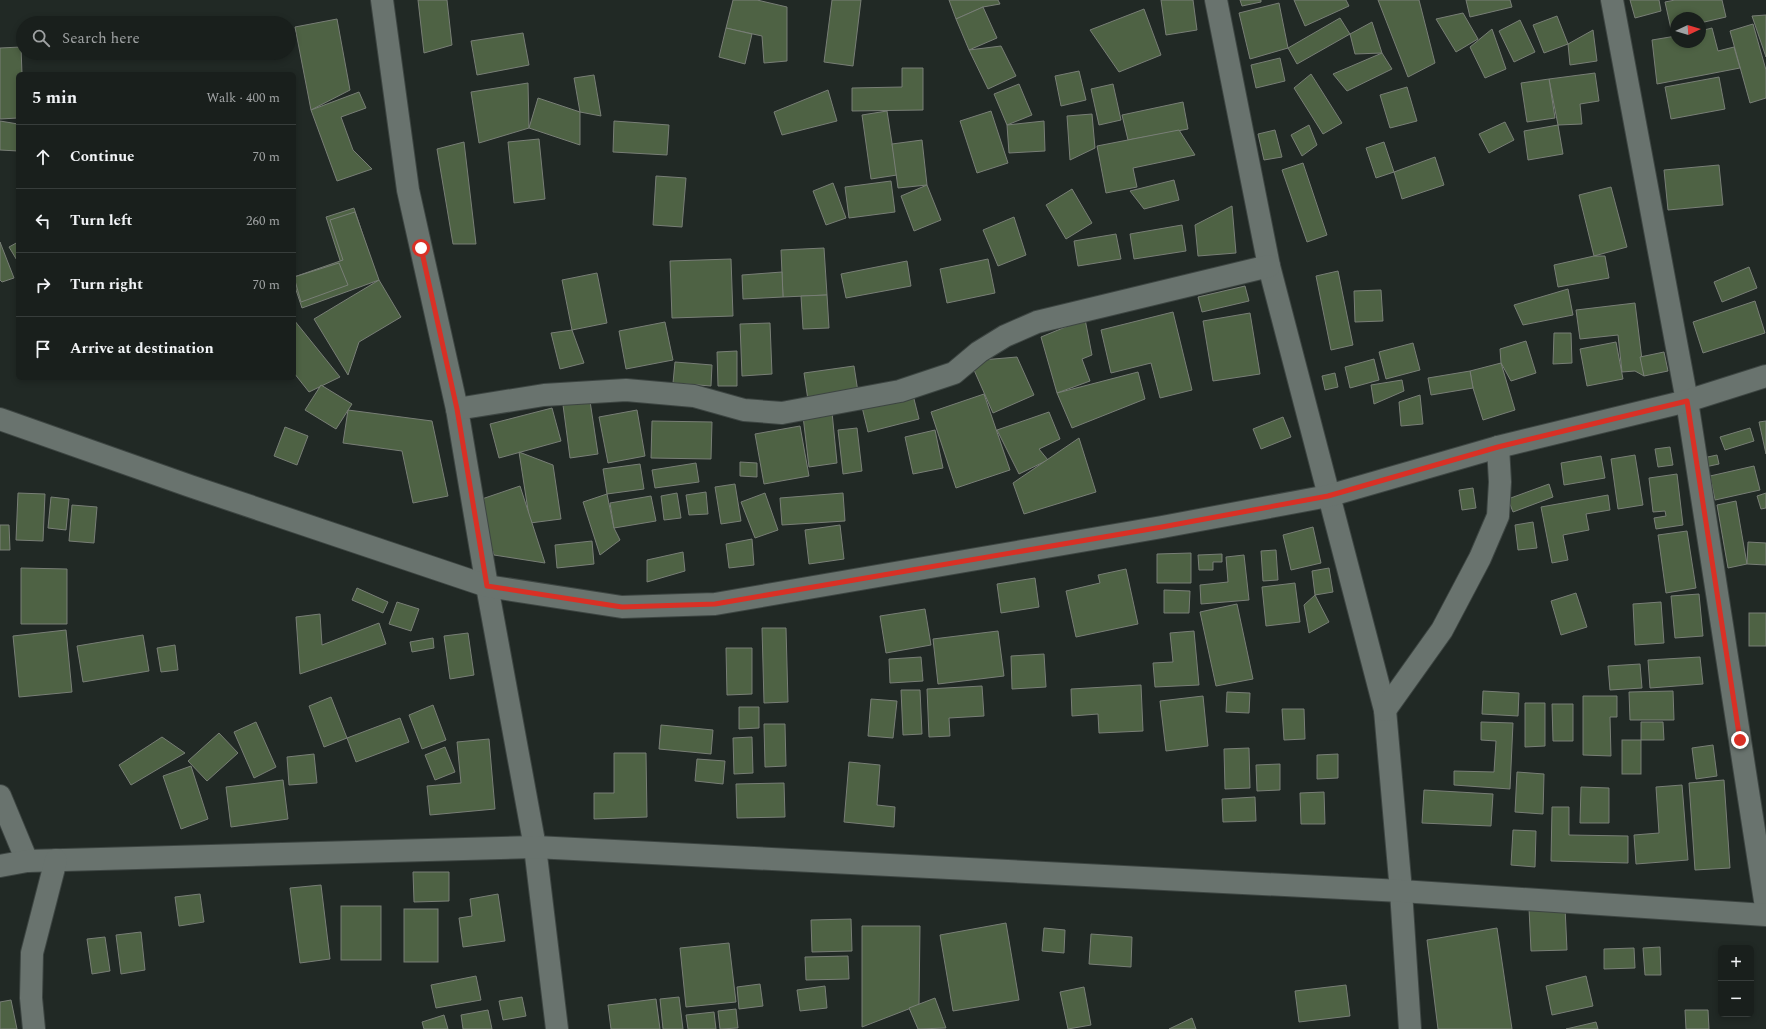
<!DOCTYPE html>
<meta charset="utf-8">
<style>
body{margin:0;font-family:Spectral,serif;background:#222725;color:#f1f3f6}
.controls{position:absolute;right:12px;bottom:12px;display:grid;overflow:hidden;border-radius:6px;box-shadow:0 2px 6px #0003}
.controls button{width:36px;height:36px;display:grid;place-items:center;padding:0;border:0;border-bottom:1px solid #373d3b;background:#191f1c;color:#f1f3f6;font:20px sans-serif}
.compass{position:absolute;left:1670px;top:12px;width:36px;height:36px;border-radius:50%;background:#191f1c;box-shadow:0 2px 6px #0003;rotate:86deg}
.stop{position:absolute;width:12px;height:12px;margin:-9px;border:3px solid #d93025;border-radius:50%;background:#fff}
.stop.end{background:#d93025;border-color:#fff;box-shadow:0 1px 4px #0008}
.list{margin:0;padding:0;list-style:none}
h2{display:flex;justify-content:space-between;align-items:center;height:52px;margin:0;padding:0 16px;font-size:17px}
h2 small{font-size:13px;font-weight:400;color:#9fa2a3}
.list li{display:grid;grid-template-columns:26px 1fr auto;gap:12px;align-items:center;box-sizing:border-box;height:64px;padding:0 16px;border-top:1px solid #373d3b}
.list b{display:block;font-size:15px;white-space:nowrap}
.list em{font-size:13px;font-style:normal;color:#9fa2a3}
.icon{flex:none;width:22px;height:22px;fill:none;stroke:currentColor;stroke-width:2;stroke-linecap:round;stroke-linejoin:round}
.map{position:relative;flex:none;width:1766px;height:1029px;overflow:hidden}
.search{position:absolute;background:#191f1c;box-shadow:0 2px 6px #0003;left:16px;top:16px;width:280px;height:44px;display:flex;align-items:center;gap:10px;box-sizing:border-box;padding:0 14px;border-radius:22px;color:#9fa2a3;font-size:15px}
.panel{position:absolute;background:#191f1c;box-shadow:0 2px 6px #0003;left:16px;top:72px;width:280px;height:308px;border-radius:6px}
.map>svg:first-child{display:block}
</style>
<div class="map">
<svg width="1766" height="1029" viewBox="0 0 1766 1029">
<rect width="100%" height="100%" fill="#212925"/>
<!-- building -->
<g fill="#4e6244" stroke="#787e76">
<path d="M418 0H447L452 45 424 53Z"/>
<path d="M733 0H757L787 7V61L764 63 762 36 726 28Z"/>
<path d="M832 0H861L853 66 824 62Z"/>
<path d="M949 0H998L1000 4 983 7 956 19Z"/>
<path d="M1161 0H1193L1197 30 1166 35Z"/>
<path d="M1240 0H1261V2L1242 6Z"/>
<path d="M1294 0H1346L1349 6 1305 26Z"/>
<path d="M1378 0H1419L1435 63 1408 77Z"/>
<path d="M1466 0H1510L1512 7 1470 17Z"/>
<path d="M1630 0H1659L1661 11 1635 18Z"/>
<path d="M1675 0H1722L1726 17 1700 23V18H1676V28L1671 29 1665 2Z"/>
<path d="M1279 3 1288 48 1250 59 1239 13Z"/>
<path d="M983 7 997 38 969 50 956 19Z"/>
<path d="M1144 9 1161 55 1119 72 1090 30Z"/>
<path d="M1463 13 1478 39 1456 52 1436 19Z"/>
<path d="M1766 15V57L1752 16Z"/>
<path d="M1557 16 1568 44 1544 53 1533 25Z"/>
<path d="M1340 18 1350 34 1297 64 1288 48Z"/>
<path d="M337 19 350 90 311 110 295 27Z"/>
<path d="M1520 20 1535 52 1514 62 1499 31Z"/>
<path d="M1372 22 1382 53 1355 54 1350 34Z"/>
<path d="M1753 24 1766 70V98L1750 103 1730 31Z"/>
<path d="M726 28 752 34 745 64 719 57Z"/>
<path d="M1712 28 1718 51 1734 47 1740 68 1657 84 1652 40 1676 36V42H1700V31Z"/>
<path d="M1492 29 1506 69 1485 78 1470 47Z"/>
<path d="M1593 30 1597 61 1570 65 1568 44Z"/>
<path d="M523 33 529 65 477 75 471 41Z"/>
<path d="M1001 46 1016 76 988 89 969 50Z"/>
<path d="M21 47 22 74H18V118L0 119V48Z"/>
<path d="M1382 53 1392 69 1347 91 1333 74Z"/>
<path d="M1280 58 1285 81 1256 88 1251 65Z"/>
<path d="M902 68H923V110L852 111V88L902 87Z"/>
<path d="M1079 71 1086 100 1061 106 1055 76Z"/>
<path d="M1595 73 1599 101 1580 104 1582 124 1558 125 1549 79Z"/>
<path d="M1311 74 1342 123 1323 134 1294 88Z"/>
<path d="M594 75 601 116 580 112 574 78Z"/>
<path d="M1719 77 1725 109 1671 119 1665 87Z"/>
<path d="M1549 79 1555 118 1527 122 1521 83Z"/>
<path d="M528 83 529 128 479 143 471 92Z"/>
<path d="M1019 84 1032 115 1007 125 994 94Z"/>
<path d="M1113 84 1121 120 1099 125 1091 89Z"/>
<path d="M1407 87 1417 121 1390 128 1380 95Z"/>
<path d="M828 90 837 121 782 135 774 112Z"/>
<path d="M359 92 366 108 341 117 353 150 372 169 337 181 311 110Z"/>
<path d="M538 98 580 112V145L529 128Z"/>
<path d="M1183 102 1188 129 1128 140 1122 115Z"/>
<path d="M887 111 897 175 871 179 862 115Z"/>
<path d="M991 111 1008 163 977 173 960 121Z"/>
<path d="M1092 114 1095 148 1070 160 1067 116Z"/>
<path d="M0 121 18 124V151L0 150Z"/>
<path d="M614 121 669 125 667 155 613 152Z"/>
<path d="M1044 121 1045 151 1009 153 1007 125Z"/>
<path d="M1505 122 1514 140 1489 153 1479 134Z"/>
<path d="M1309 125 1317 145 1302 156 1291 135Z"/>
<path d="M1558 125 1563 154 1528 160 1524 131Z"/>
<path d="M1179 130 1195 155 1133 168 1137 187 1106 193 1097 146Z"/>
<path d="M1275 130 1282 157 1264 160 1258 134Z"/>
<path d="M539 139 545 199 514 203 508 142Z"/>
<path d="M922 140 927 185 898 188 892 144Z"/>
<path d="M464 142 476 244H453L437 149Z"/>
<path d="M1384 142 1394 172 1376 178 1366 148Z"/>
<path d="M1435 157 1444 185 1402 199 1394 172Z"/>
<path d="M1303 163 1327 235 1307 242 1282 170Z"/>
<path d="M1719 165 1723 205 1668 210 1664 170Z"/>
<path d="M656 176 686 178 682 227 653 225Z"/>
<path d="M1174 180 1179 200 1144 209 1130 191Z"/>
<path d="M891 181 895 212 849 218 845 187Z"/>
<path d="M833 183 846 218 826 225 813 191Z"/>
<path d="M927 185 941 220 914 231 901 196Z"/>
<path d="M1611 187 1627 247 1594 256 1579 195Z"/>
<path d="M1072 189 1092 223 1066 239 1046 205Z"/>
<path d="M1232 206 1236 253 1198 256 1195 225Z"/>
<path d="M354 208 376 275 348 285 326 217Z"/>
<path d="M355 212 379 280 302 308 294 284V277L343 260 330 220Z"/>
<path d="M1014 217 1026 255 998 266 983 230Z"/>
<path d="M1182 225 1186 251 1134 259 1130 234Z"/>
<path d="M1116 234 1121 259 1078 266 1074 241Z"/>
<path d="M0 242 14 278 2 282 0 280Z"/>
<path d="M18 242V262L9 247Z"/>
<path d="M824 248 827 295 783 297 781 250Z"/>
<path d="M1594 256H1605L1609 278 1558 287 1554 265Z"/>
<path d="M731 259 733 316 672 318 670 261Z"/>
<path d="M988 259 995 293 947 303 940 269Z"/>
<path d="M907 261 911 286 846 298 841 274Z"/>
<path d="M339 263 348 285 301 302 294 277Z"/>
<path d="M1749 267 1757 288 1722 302 1714 282Z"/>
<path d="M1338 271 1353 345 1331 350 1316 276Z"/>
<path d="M782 272 783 297 743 299 742 275Z"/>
<path d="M597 273 607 323 572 330 562 280Z"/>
<path d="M379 280 401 317 359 342 348 375 314 319Z"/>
<path d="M1245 286 1249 301 1202 312 1198 297Z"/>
<path d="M1568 289 1573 315 1523 325 1514 305Z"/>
<path d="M1381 290 1383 321 1355 322 1354 291Z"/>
<path d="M827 295 829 328 803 329 801 296Z"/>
<path d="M1755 301 1765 333 1703 353 1693 322Z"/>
<path d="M1635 303 1644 376 1635 371 1622 372 1618 335 1580 339 1576 310Z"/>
<path d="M1173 312 1192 390 1160 398 1151 363 1111 373 1101 330Z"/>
<path d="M1250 313 1260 374 1213 381 1203 321Z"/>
<path d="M1085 319 1092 355 1082 359 1090 381 1057 393 1041 337Z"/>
<path d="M294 320 340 377 309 392 294 373Z"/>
<path d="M665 322 673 360 626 369 619 331Z"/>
<path d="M770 323 772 374 742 376 740 324Z"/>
<path d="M572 330 584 363 560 369 551 333Z"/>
<path d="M1554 333H1571L1572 363 1553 364Z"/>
<path d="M1526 341 1536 373 1511 381 1501 363 1500 349Z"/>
<path d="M1616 342 1623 379 1587 386 1580 349Z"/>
<path d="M1413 343 1420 370 1386 379 1379 352Z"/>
<path d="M737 351V386H718L717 352Z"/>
<path d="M1664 352 1668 371 1644 376 1640 357Z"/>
<path d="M1017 357 1034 395 993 413 970 361Z"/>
<path d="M1374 359 1379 380 1350 388 1345 367Z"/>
<path d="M675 362 712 365 711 386 673 383Z"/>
<path d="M1501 363 1515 410 1483 420 1473 388 1470 371Z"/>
<path d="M854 366 858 392 808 400 804 373Z"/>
<path d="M1470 371 1473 388 1431 395 1428 378Z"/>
<path d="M1138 372 1145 399 1072 428 1057 393Z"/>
<path d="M1335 373 1338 387 1325 390 1322 376Z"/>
<path d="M1402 380 1404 391 1374 404 1371 385Z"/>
<path d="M321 385 352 404 336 429 305 410Z"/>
<path d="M984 394 1010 470 956 488 931 412Z"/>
<path d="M913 395 919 419 868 432 862 407Z"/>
<path d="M1420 395 1423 424 1401 426 1399 402Z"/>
<path d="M590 401 598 454 570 458 563 405Z"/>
<path d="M552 408 561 441 499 458 490 424Z"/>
<path d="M348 410 432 421 448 496 413 503 402 451 343 443Z"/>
<path d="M637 410 645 456 608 463 599 417Z"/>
<path d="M832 412 837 463 809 467 803 416Z"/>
<path d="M1049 412 1060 439 1039 449 1048 460 1019 474 997 430Z"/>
<path d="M1283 417 1291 437 1261 449 1253 429Z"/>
<path d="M652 421 712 422 711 459 651 458Z"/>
<path d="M1766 421V454L1759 422Z"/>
<path d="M800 426 809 476 764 484 755 434Z"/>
<path d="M285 427 308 436 297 465 274 456Z"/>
<path d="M857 428 862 471 843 474 838 430Z"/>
<path d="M1750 428 1754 441 1725 450 1720 437Z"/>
<path d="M935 430 943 468 913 474 905 437Z"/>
<path d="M1079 438 1096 492 1024 514 1013 483Z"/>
<path d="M1670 447 1673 465 1658 467 1655 449Z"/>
<path d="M519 452 553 465 561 519 530 523Z"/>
<path d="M1635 455 1643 505 1618 509 1611 459Z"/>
<path d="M1717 455 1719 464 1705 467 1703 458Z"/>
<path d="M1601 456 1605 478 1564 485 1561 463Z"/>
<path d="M740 462 757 463V477L740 476Z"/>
<path d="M696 463 699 482 655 488 652 470Z"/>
<path d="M640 464 644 489 607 494 603 469Z"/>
<path d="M1754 466 1760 490 1715 500 1710 476Z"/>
<path d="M1677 474 1683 525 1656 529 1654 518 1666 516 1665 511 1653 512 1649 478Z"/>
<path d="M735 484 741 521 721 524 715 487Z"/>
<path d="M1549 484 1553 497 1513 512 1508 499Z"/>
<path d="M520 486 545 563 494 555 476 501Z"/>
<path d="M1473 488 1476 508 1462 510 1459 490Z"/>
<path d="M706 492 708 514 689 515 686 495Z"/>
<path d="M18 493 45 494 43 541 16 540Z"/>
<path d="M677 493 681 518 664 520 661 496Z"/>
<path d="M765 493 778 530 755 538 741 502Z"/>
<path d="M843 493 845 521 782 525 780 498Z"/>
<path d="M1766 493V508L1761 509 1757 496Z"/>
<path d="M607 494 614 528 620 540 600 555 583 502Z"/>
<path d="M1608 495 1610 510 1586 514 1589 530 1563 535 1568 560 1552 563 1541 507Z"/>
<path d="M651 496 656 521 614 528 610 503Z"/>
<path d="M51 497 69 499 66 530 48 528Z"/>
<path d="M1736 501 1747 564 1728 568 1717 505Z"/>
<path d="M72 505 97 507 94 543 69 541Z"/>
<path d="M1533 522 1537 548 1518 550 1515 525Z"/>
<path d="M0 525H9L10 550H0Z"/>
<path d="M840 525 844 559 809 564 805 530Z"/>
<path d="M1313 527 1321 563 1291 570 1283 535Z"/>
<path d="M1687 531 1696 588 1666 593 1658 535Z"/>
<path d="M752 539 754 565 729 568 726 544Z"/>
<path d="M592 541 594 564 557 568 555 545Z"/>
<path d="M1748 542 1766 543V565L1747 564Z"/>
<path d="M1276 550 1278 580 1263 581 1261 551Z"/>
<path d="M683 552 685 571 647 582V560Z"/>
<path d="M1191 553V583H1157V554Z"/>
<path d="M1222 554V562H1213V570H1199L1198 555Z"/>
<path d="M1244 555 1249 600 1201 604 1200 585 1228 582 1226 557Z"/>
<path d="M21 568 67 569V624H21Z"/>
<path d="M1329 568 1333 592 1315 595 1312 571Z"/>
<path d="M1126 569 1138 624 1076 637 1066 591 1100 583 1098 575Z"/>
<path d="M1035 578 1039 607 1001 613 997 584Z"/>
<path d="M1295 583 1300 622 1266 626 1262 587Z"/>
<path d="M357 588 388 602 383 613 352 600Z"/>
<path d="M1164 590 1190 591 1189 613H1164Z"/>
<path d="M1576 593 1587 627 1561 635 1551 601Z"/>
<path d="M1699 594 1703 636 1675 638 1671 596Z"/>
<path d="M1315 595 1329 622 1309 633 1304 605Z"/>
<path d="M397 602 419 609 411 631 389 624Z"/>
<path d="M1661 602 1664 643 1635 645 1633 604Z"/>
<path d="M1237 604 1253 679 1216 686 1200 612Z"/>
<path d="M925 609 931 645 886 653 880 616Z"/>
<rect x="1749" y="613" width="17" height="33"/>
<path d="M320 614 322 645 379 623 386 644 300 674 296 617Z"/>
<path d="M762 628H786L788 702 764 703Z"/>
<path d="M66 630 72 692 19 697 13 636Z"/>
<path d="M998 631 1004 676 938 684 933 639Z"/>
<path d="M1194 631 1199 685 1155 687 1153 663 1173 662 1170 633Z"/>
<path d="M468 633 474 675 450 679 444 636Z"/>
<path d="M143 635 149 671 83 682 77 646Z"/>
<path d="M433 638 434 648 412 652 410 642Z"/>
<path d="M175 645 178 670 161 672 157 648Z"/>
<path d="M726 648H752V694L727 695Z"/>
<path d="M1044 654 1046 687 1012 689 1011 656Z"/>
<path d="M921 657 923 681 890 683 889 659Z"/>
<path d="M1700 657 1703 684 1650 688 1648 660Z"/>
<path d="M1640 664 1642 688 1610 690 1608 666Z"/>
<path d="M1141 685 1143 731 1099 733 1098 714 1072 716 1071 689Z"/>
<path d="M982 686 984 716 949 718 950 736 929 737 927 689Z"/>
<path d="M901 690H920L922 734 903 735Z"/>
<path d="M1483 691 1519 693 1518 716 1482 714Z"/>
<path d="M1673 691 1674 720H1630L1629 692Z"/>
<path d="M1227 692 1250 693 1249 713 1226 712Z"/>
<path d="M1203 696 1208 746 1166 751 1160 701Z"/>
<path d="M1583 696H1617V717H1610L1611 756 1583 755Z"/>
<path d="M331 697 347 738 324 747 309 706Z"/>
<path d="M871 699 897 701 893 738 868 736Z"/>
<path d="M1525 703H1545V746L1525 747Z"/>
<path d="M1552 704H1573V741H1553Z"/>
<path d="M433 705 446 740 422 749 409 715Z"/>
<path d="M739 707H759V728L739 729Z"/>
<path d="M1282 709H1304L1305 739 1284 740Z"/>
<path d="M400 718 409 742 356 762 347 738Z"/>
<path d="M256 722 276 767 254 778 234 732Z"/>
<path d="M1481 722 1513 723 1510 789 1454 785V771L1494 772 1496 741 1481 740Z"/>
<path d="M1641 722H1663L1664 740H1641Z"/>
<path d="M764 724H785L786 766 765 767Z"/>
<path d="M661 725 713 730 711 754 659 749Z"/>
<path d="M219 733 238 753 207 781 188 761Z"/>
<path d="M162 737 185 753 131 785 119 765Z"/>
<path d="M752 737 753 773 734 774 733 738Z"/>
<path d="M489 739 495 809 430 815 427 786 461 783 457 742Z"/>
<rect x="1622" y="740" width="19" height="34"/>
<path d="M1713 745 1717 776 1696 779 1692 748Z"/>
<path d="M445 747 455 772 435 780 425 755Z"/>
<path d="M1249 748 1250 788 1225 789 1224 749Z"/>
<path d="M614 753H646L647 817 594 819V793H614Z"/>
<path d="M314 754 317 783 289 785 287 757Z"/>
<path d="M1338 754V778L1317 779V755Z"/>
<path d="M697 759 725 761 723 784 695 781Z"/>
<path d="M849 762 880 765 877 805 895 807 894 827 844 822Z"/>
<path d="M1280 764V790L1257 791 1256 765Z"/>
<path d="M191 766 208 819 181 829 163 776Z"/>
<path d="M1517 772 1544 774 1543 814 1515 812Z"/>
<path d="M283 780 288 819 231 827 226 787Z"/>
<path d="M1724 780 1730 868 1695 870 1689 783Z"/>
<path d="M784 783 785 817 737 818 736 784Z"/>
<path d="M1682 785 1688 860 1636 864 1634 835 1659 833 1656 787Z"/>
<path d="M1581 787 1609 788V823H1580Z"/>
<path d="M1424 790 1493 794 1491 826 1422 823Z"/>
<path d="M1324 792 1325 824H1301L1300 793Z"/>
<path d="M1255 797 1256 821 1223 822 1222 799Z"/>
<path d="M1552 807H1569V835L1628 836V863L1551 861Z"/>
<path d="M1513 830 1536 831 1535 867 1511 865Z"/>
<path d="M413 872H449V901L414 902Z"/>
<path d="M321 885 330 959 300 963 290 888Z"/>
<path d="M200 894 204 922 179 926 175 897Z"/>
<path d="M498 894 505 941 463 947 459 918 472 916 470 899Z"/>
<rect x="341" y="906" width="40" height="54"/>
<path d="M1565 907 1567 950 1531 951 1529 908Z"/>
<rect x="404" y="909" width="34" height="53"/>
<path d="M851 919 852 951 812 952 811 920Z"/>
<path d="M1006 923 1019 1000 953 1011 940 935Z"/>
<path d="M862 926H920L919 1005 862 1027Z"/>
<path d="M1044 928 1065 930 1064 953 1042 951Z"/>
<path d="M1497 928 1512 1029H1438L1427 940Z"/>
<path d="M141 932 145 970 121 974 116 935Z"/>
<path d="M1091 934 1132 937 1131 967 1089 964Z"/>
<path d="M105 937 110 971 92 974 87 939Z"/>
<path d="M729 943 736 1002 686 1007 680 948Z"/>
<path d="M1660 947 1661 975H1645L1643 948Z"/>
<path d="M1634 948 1635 968 1604 969V949Z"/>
<path d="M848 956 849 979 806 980 805 957Z"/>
<path d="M476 976 481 1000 436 1008 431 985Z"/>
<path d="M1586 976 1593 1006 1552 1015 1546 986Z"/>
<path d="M760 984 763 1006 739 1009 737 987Z"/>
<path d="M1346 985 1350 1016 1299 1022 1295 991Z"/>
<path d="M825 986 827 1008 800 1011 797 990Z"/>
<path d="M1084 987 1091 1025 1068 1029 1060 992Z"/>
<path d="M522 997 526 1016 503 1020 499 1001Z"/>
<path d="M679 997 683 1029H663L660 999Z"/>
<path d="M935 998 946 1028 918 1029 909 1008Z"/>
<path d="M656 999 660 1029H611L608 1005Z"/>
<path d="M11 1000 17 1029H0V1002Z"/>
<path d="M736 1009 738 1028 720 1029 718 1011Z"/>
<path d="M488 1010 492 1029H463L461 1015Z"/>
<path d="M1685 1010H1708L1709 1029H1686Z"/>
<path d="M714 1012 716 1029H688L686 1015Z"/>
<path d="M444 1015 448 1029H424L422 1022Z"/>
<path d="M1192 1018 1196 1029H1169Z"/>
<path d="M1596 1022 1598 1029H1566Z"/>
</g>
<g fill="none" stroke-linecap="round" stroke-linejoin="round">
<!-- street casing -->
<g stroke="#3d4542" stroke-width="24">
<g id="street">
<path d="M382 0 408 190 457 409 487 586 535 847 557 1029"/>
<path d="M1216 0 1269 266 1385 710 1401 891 1410 1029"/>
<path d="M1612 0 1687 401 1766 907"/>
<path d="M457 409 544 395 626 390 694 396 744 410 782 413 900 391 954 373 979 352 1005 336 1037 322 1269 266"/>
<path d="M0 419 190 486 487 586 622 607 715 604 1162 527 1328 496 1498 447 1687 401 1766 376"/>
<path d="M1385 710 1442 630 1480 558 1498 516 1500 482 1498 447"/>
<path d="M0 796 27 861"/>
<path d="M0 866 27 861 535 847 1401 891 1766 915"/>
<path d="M34 1029 31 998 32 953 56 860"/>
</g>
</g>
<!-- street -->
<use href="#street" stroke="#69736e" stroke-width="22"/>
</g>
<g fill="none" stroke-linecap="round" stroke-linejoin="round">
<!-- route -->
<path stroke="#d93025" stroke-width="5" d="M421 248 457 409 487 586 622 607 715 604 1162 527 1328 496 1498 447 1687 401 1740 740"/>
</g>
</svg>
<div class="controls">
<button>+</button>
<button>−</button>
</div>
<svg class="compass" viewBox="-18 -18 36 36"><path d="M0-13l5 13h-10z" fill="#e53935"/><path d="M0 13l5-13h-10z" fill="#9fa2a3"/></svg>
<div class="stop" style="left:421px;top:248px"></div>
<div class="stop end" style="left:1740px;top:740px"></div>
<div class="search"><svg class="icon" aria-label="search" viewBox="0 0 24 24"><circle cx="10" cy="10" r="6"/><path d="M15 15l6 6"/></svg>Search here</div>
<section class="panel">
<h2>5 min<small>Walk · 400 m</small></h2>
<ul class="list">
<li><svg class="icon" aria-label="ahead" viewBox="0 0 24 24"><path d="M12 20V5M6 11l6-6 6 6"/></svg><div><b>Continue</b></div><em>70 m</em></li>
<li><svg class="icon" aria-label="left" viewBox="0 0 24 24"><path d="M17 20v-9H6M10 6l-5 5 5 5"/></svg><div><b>Turn left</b></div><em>260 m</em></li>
<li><svg class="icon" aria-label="right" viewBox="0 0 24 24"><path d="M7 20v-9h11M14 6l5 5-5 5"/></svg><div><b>Turn right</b></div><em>70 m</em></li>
<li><svg class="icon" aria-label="arrive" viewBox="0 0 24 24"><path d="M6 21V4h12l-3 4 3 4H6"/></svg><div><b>Arrive at destination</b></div></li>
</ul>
</section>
</div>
